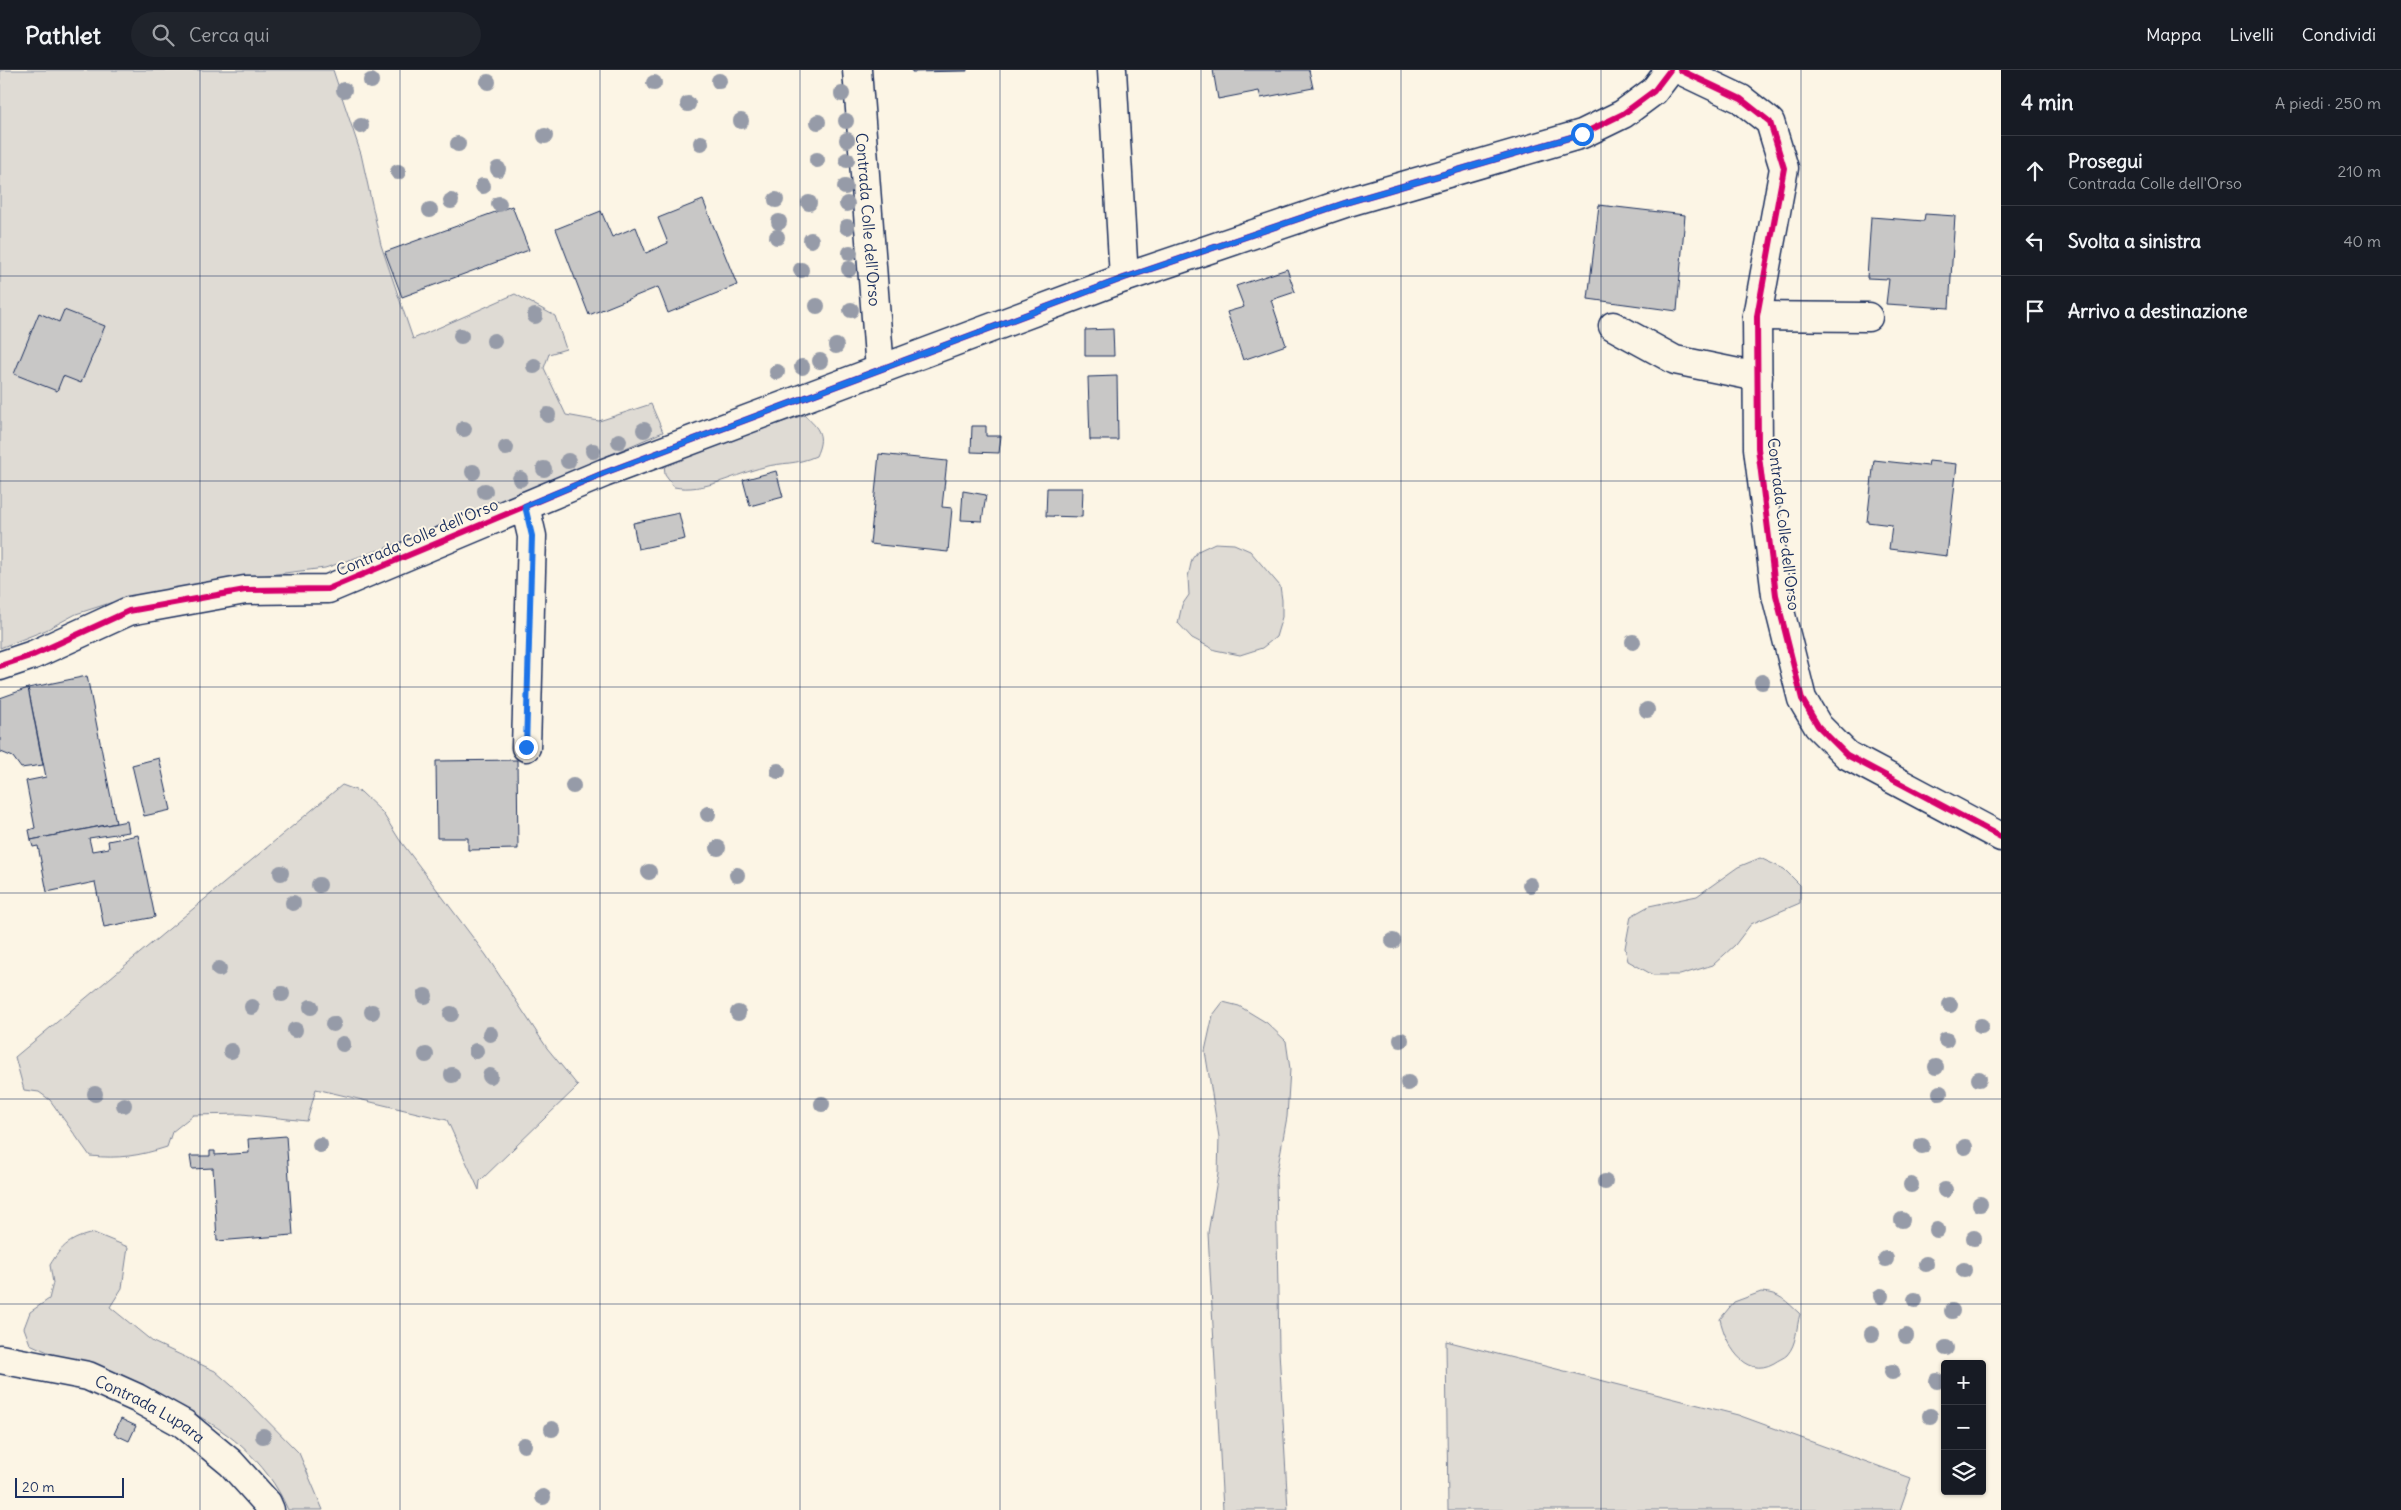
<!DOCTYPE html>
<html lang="it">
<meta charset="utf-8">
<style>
body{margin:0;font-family:Delius,sans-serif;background:#20242c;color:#f1f3f6}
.controls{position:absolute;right:15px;bottom:15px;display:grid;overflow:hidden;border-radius:5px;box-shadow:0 1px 4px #0004}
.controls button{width:45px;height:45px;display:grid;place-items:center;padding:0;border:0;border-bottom:1px solid #363941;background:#171b24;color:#f1f3f6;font:25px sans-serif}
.scale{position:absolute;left:15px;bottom:12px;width:109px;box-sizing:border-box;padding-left:5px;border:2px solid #1b2f5e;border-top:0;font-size:14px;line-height:18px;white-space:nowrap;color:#1b2f5e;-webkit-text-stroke:4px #fcf5e5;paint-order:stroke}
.stop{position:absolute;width:15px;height:15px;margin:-11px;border:4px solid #1a73e8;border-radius:50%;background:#fff}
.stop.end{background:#1a73e8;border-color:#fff;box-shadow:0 1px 5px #0008}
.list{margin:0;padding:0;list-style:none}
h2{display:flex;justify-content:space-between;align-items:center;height:65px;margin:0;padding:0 20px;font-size:21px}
h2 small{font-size:16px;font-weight:400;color:#9ea1a6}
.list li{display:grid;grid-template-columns:32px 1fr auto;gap:15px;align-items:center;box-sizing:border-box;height:70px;padding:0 20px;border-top:1px solid #363941}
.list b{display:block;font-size:19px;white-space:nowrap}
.list p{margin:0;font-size:16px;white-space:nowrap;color:#9ea1a6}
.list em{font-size:16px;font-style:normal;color:#9ea1a6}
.icon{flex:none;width:28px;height:28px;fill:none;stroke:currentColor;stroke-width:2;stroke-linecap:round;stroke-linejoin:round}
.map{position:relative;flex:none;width:2001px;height:1440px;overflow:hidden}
header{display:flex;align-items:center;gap:30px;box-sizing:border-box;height:70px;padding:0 25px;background:#171b24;border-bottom:1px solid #363941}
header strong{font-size:24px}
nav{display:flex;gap:28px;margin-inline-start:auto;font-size:18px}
.search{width:350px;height:45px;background:#20242c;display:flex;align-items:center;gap:12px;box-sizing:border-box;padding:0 18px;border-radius:28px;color:#9ea1a6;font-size:19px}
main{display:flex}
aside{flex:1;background:#171b24}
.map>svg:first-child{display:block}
</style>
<header>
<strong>Pathlet</strong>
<div class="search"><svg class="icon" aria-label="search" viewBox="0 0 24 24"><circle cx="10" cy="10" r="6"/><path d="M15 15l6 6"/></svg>Cerca qui</div>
<nav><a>Mappa</a><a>Livelli</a><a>Condividi</a></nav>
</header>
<main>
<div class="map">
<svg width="2001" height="1440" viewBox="0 0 2001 1440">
<rect width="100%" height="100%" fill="#fcf5e5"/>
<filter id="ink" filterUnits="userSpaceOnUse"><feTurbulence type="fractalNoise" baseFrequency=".02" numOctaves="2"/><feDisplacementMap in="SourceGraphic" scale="10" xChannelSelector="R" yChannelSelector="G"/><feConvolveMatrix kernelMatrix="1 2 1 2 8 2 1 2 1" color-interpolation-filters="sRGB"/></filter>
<g filter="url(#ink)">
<!-- green -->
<g fill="#dfdbd4" stroke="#7d8599">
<path d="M0 0H333L361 84 381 175 413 269 515 224 555 246 566 279 549 284 544 298 566 345 599 351 651 334 663 362 416 468 325 498 244 508 110 533 76 544 46 560 0 578Z"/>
<path d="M804 345C820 359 825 366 816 386 796 395 783 392 764 397 735 404 704 423 674 417L665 405 664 392Z"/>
<path d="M1215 473 1234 474 1250 481 1280 516 1282 530V547L1276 567 1262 578 1240 585 1215 580 1192 568 1178 553 1182 535 1189 525 1188 507 1192 489 1198 481Z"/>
<path d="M342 715 361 722 382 742 399 769 486 885 547 978 578 1016 480 1111 479 1120 447 1050 316 1019 307 1051 242 1044 193 1045 172 1062 167 1077C139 1086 119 1089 90 1086L50 1030 39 1022 24 1020 15 987Z"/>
<path d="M1760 788 1784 799 1800 815V833L1751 854 1735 875 1713 895 1680 905H1653L1628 891 1625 878 1631 846 1649 836 1697 826 1738 797Z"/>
<path d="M1223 932 1239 936 1267 953 1286 971 1290 999 1287 1047 1276 1107 1279 1280 1288 1440H1223L1208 1163 1218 1104 1219 1067 1205 981 1213 945Z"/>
<path d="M94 1163 128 1177 122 1218 110 1237 153 1272 215 1301 239 1322 299 1383 323 1440H288C244 1337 121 1317 30 1274L24 1258 30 1242 49 1229 53 1213 50 1195C62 1175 71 1168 94 1163Z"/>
<path d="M1761 1222C1780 1223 1786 1231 1800 1244 1796 1258 1797 1274 1787 1285 1784 1288 1778 1290 1774 1293 1744 1310 1725 1272 1720 1249L1734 1232Z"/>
<path d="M1446 1271 1738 1345 1911 1408 1900 1440H1448Z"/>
</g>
<!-- building -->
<g fill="#c8c7c6" stroke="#1b2f5e">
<path d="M912 0H967V1L912 2Z"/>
<path d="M1213 0H1309L1313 18 1261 28 1259 21 1218 29Z"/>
<path d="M703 130 737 215 668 243 658 217 589 245 556 159 601 141 612 167 636 157 646 183 668 173 658 148Z"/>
<path d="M1599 135 1685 145 1677 241 1588 229Z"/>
<path d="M512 136 529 180 402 227 385 182Z"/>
<path d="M1925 144 1955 146 1949 238 1886 234 1889 209 1867 208 1871 147 1924 151Z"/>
<path d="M1287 199 1295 222 1271 230 1286 275 1243 290 1227 242 1244 237 1236 216Z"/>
<path d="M64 240 105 256 81 313 63 306 57 321 14 304 39 243 59 252Z"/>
<path d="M1113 259 1114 286H1085V260Z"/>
<path d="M1117 306 1118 370H1090L1088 307Z"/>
<path d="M972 356H986V366H1001L999 383 971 382Z"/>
<path d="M879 384 947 391 942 437 952 438 948 482 870 474Z"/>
<path d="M1874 390 1928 396 1929 391 1957 394 1947 486 1889 479 1892 455 1867 452Z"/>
<path d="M776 401 783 427 750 436 743 410Z"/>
<path d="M1047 418H1083L1082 447 1046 446Z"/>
<path d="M963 421 986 425 982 451 961 450Z"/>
<path d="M679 443 685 469 638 479 633 453Z"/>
<path d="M87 606 116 753 31 770 29 760 35 758 26 711 46 707 28 618Z"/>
<path d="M28 618 43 695 21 698 13 687 1 682 0 679V628Z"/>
<path d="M159 688 171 740 144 746 132 695Z"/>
<path d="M517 690 518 779 468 780V768H437L436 691Z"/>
<path d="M127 751 129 762 89 768 92 781 109 778 108 771 138 765 155 847 104 857 95 812 47 822 38 776 33 777 31 770Z"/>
<path d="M286 1066 293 1165 217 1171 213 1098 192 1099 190 1086H210V1081H215V1085L249 1083 248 1069Z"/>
<path d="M121 1349 136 1356 129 1371 114 1364Z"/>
</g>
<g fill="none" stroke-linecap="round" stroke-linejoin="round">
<!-- minor casing -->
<g stroke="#1b2f5e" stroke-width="31">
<g id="minor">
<path id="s1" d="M857 0 880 300"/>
<path d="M1112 0 1124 208"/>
<path d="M1680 0 1741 29 1770 52 1784 98 1757 246 1758 378 1776 525 1802 629 1818 656 1847 685 2001 767"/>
<path d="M1757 246 1868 247"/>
<path d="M1613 256 1675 290 1758 307"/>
<path d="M525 436 532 466 526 677"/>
<path d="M0 596 33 585 129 541 245 520 328 519 604 403 1124 208 1348 132 1582 64 1623 44 1654 21 1670 0"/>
<path id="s2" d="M0 1289 88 1306 137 1328 184 1354 231 1393 267 1433 270 1440"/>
</g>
</g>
<!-- minor -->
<use href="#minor" stroke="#fcf5e5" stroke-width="28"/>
<!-- cycleway casing -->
<g stroke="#fcf5e5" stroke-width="9">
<g id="cycleway">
<path d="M1680 0 1741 29 1770 52 1784 98 1757 246 1758 378 1776 525 1802 629 1818 656 1847 685 2001 767"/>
<path d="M0 596 33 585 129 541 245 520 328 519 604 403 1124 208 1348 132 1582 64 1623 44 1654 21 1670 0"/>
</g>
</g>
<!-- cycleway -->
<use href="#cycleway" stroke="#d6006c" stroke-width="6"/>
</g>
<!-- trees -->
<g fill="#969ba8">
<circle cx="371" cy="11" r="8"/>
<circle cx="719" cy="11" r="8"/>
<circle cx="488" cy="12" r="8"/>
<circle cx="654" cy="13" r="8"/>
<circle cx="344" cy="20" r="8"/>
<circle cx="842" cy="24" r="8"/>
<circle cx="688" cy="34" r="8"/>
<circle cx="741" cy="51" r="8"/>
<circle cx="846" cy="51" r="8"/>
<circle cx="818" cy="52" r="8"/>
<circle cx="361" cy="56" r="8"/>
<circle cx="545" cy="66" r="8"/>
<circle cx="847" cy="70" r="8"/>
<circle cx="701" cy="73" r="8"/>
<circle cx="458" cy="74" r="8"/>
<circle cx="817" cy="90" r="8"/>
<circle cx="847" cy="90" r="8"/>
<circle cx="498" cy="99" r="8"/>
<circle cx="398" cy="102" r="8"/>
<circle cx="483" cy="116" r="8"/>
<circle cx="845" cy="117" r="8"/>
<circle cx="776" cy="130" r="8"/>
<circle cx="451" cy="131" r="8"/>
<circle cx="809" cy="133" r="8"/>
<circle cx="499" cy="134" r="8"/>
<circle cx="847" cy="134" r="8"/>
<circle cx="430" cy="140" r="8"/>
<circle cx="779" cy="152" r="8"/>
<circle cx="847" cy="157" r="8"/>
<circle cx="777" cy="167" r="8"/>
<circle cx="811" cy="170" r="8"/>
<circle cx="850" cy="183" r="8"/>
<circle cx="849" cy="199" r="8"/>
<circle cx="801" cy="200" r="8"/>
<circle cx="817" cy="236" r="8"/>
<circle cx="851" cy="240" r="8"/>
<circle cx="535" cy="246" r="8"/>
<circle cx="461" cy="266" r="8"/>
<circle cx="494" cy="271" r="8"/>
<circle cx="836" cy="276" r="8"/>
<circle cx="820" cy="291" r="8"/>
<circle cx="534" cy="296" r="8"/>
<circle cx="802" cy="297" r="8"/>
<circle cx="777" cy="302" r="8"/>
<circle cx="548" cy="345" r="8"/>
<circle cx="464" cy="359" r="8"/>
<circle cx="644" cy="360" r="8"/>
<circle cx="619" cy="371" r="8"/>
<circle cx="506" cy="378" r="8"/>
<circle cx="593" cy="381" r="8"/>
<circle cx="568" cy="391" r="8"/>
<circle cx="544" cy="399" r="8"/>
<circle cx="473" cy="402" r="8"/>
<circle cx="520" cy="409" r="8"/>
<circle cx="485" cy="421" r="8"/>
<circle cx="1633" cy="572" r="8"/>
<circle cx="1762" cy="612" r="8"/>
<circle cx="1647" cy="640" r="8"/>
<circle cx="778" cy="701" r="8"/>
<circle cx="573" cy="716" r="8"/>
<circle cx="708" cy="744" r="8"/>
<circle cx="718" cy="778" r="8"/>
<circle cx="649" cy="802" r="8"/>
<circle cx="281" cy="803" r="8"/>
<circle cx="737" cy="805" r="8"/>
<circle cx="319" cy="815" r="8"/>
<circle cx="1530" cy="815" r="8"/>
<circle cx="293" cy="833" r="8"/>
<circle cx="1393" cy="871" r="8"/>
<circle cx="219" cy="899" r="8"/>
<circle cx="282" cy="924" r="8"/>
<circle cx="425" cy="926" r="8"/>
<circle cx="1950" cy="935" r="8"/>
<circle cx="252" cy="937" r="8"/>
<circle cx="311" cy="937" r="8"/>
<circle cx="372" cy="942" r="8"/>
<circle cx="738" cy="943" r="8"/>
<circle cx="451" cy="944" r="8"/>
<circle cx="333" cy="954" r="8"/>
<circle cx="1981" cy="956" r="8"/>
<circle cx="295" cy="960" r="8"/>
<circle cx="490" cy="964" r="8"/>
<circle cx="1401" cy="970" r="8"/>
<circle cx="1946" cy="970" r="8"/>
<circle cx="343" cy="974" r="8"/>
<circle cx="231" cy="981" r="8"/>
<circle cx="476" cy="981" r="8"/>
<circle cx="426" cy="985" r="8"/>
<circle cx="1936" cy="997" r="8"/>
<circle cx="452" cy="1005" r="8"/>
<circle cx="490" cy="1006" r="8"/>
<circle cx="1979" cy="1009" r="8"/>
<circle cx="1408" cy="1013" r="8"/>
<circle cx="1940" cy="1023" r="8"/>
<circle cx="95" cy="1024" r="8"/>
<circle cx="822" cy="1034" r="8"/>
<circle cx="124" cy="1035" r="8"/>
<circle cx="320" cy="1075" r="8"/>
<circle cx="1922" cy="1076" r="8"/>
<circle cx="1965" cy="1077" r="8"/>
<circle cx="1605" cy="1112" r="8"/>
<circle cx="1911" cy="1115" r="8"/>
<circle cx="1945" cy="1120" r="8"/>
<circle cx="1980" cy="1134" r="8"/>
<circle cx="1902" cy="1150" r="8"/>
<circle cx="1937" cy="1160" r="8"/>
<circle cx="1974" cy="1168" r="8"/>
<circle cx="1886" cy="1189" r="8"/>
<circle cx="1926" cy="1194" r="8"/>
<circle cx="1964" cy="1200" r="8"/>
<circle cx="1881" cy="1226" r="8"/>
<circle cx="1915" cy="1230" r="8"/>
<circle cx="1952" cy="1241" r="8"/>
<circle cx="1872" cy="1264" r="8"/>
<circle cx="1906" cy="1266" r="8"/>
<circle cx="1946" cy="1278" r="8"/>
<circle cx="1892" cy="1302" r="8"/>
<circle cx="1937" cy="1311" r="8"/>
<circle cx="1930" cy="1346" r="8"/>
<circle cx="552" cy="1359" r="8"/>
<circle cx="263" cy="1366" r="8"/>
<circle cx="524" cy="1375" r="8"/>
<circle cx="543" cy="1427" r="8"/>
</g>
</g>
<g fill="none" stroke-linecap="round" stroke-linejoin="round" filter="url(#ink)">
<!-- route -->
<path stroke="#1a73e8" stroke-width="6" d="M526 677 532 466 525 436 604 403 1124 208 1348 132 1582 64"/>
</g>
<!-- grid -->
<path fill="none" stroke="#1b2f5e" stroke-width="1" stroke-opacity="0.55" d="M200 0V1440M400 0V1440M600 0V1440M800 0V1440M1000 0V1440M1201 0V1440M1401 0V1440M1601 0V1440M1801 0V1440M0 206H2001M0 411H2001M0 617H2001M0 823H2001M0 1029H2001M0 1234H2001"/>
<g text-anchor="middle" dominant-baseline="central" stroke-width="4" stroke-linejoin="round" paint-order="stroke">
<!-- street labels -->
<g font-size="16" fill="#1b2f5e" stroke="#fcf5e5">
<text stroke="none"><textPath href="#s1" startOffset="150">Contrada Colle dell'Orso</textPath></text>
<text transform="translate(1784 454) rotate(83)">Contrada Colle dell'Orso</text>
<text transform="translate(417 467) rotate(-23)">Contrada Colle dell'Orso</text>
<text stroke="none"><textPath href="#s2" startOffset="160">Contrada Lupara</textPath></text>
</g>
</g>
</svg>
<div class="controls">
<button>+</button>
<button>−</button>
<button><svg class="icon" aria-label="layers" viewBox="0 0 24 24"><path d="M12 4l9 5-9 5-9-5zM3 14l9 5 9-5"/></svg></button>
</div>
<div class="scale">20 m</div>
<div class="stop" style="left:1582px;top:64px"></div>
<div class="stop end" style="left:526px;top:677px"></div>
</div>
<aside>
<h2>4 min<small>A piedi · 250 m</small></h2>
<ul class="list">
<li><svg class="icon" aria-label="ahead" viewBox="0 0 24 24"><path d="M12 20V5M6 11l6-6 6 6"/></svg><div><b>Prosegui</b><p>Contrada Colle dell'Orso</p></div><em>210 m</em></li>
<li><svg class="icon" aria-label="left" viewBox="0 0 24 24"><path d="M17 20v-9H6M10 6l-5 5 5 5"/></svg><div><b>Svolta a sinistra</b></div><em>40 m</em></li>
<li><svg class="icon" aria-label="arrive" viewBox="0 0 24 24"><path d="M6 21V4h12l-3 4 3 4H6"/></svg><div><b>Arrivo a destinazione</b></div></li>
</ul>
</aside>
</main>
